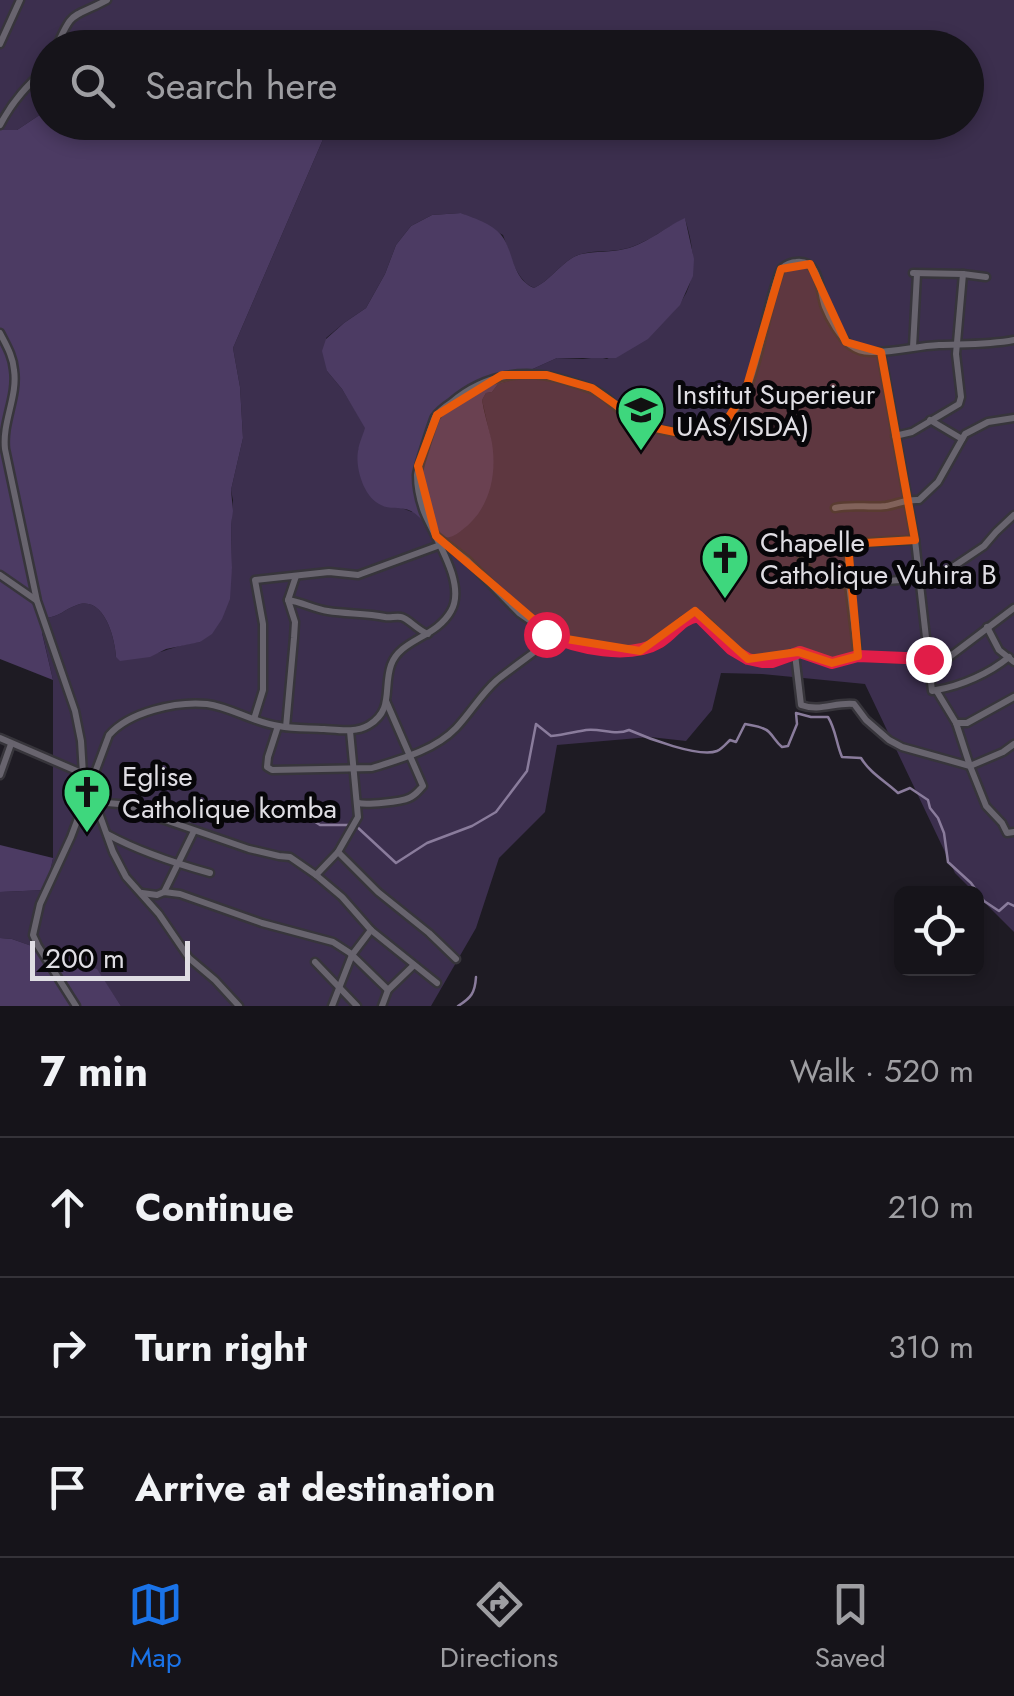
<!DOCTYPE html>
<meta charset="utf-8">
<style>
body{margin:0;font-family:Jost,sans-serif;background:#232127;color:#f1f3f6}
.controls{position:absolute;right:30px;bottom:30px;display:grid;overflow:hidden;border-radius:15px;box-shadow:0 5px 15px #0003}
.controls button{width:90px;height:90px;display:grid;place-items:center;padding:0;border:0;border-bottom:2px solid #353339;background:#16141a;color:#f1f3f6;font:50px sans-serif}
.scale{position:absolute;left:30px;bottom:25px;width:160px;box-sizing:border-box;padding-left:10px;border:5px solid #dfdde3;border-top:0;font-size:28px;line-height:35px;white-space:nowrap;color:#dfdde3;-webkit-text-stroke:8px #070609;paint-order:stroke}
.stop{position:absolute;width:30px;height:30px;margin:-22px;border:8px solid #e11d48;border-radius:50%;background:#fff}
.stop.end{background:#e11d48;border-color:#fff;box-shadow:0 2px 10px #0008}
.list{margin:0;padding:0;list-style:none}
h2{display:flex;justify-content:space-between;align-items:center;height:130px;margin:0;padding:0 40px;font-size:42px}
h2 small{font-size:32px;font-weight:400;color:#9e9ea2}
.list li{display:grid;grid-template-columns:65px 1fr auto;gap:30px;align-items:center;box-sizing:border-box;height:140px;padding:0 40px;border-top:2px solid #353339}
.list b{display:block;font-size:38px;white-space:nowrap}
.list em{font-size:32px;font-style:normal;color:#9e9ea2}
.icon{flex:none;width:55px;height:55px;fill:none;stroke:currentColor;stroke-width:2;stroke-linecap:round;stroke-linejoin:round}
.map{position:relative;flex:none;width:1014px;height:1006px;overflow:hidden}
.search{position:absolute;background:#16141a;box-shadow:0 5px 15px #0003;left:30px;right:30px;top:30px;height:110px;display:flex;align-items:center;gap:25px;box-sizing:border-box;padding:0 35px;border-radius:55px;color:#9e9ea2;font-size:38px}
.sheet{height:550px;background:#16141a}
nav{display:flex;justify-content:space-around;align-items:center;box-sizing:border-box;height:140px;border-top:2px solid #353339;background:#16141a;font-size:28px;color:#9e9ea2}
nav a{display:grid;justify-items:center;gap:5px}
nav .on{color:#1a73e8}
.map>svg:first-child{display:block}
</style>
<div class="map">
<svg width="1014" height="1006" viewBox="0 0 1014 1006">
<rect width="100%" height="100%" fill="#1e1b23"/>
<!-- green -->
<path fill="#3c2f4e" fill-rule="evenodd" d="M0 0H1014V932L955 873 865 684 762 674 721 673 712 710 686 741 650 737 557 745 545 812 499 858 476 928 431 1006H121L96 969 12 939 0 938V892L46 890 53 858V680L42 632 46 618C59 617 65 609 77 605 104 595 115 638 116 657 149 662 169 645 200 642L232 569 231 525 233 500 231 490 243 438 240 387 233 348 330 123 966 122V48H48L47 110 17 130H0ZM461 213 503 235C510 253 515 280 534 288 549 281 558 267 572 258 584 250 605 252 619 250 645 246 663 228 685 219 711 300 669 320 607 359L599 357 583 359 557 358 526 372 517 379 498 384 492 392 486 393 482 400 491 440 412 512 399 507H387L358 451 366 428 342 389 327 371 326 338 344 323 366 308 385 274 396 245 411 226 432 215Z"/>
<!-- forest -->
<g fill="#4c3b63">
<path d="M47 110 48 122 330 123 233 348 240 387 243 438 231 490 233 511 231 525 232 568 230 599 222 619 212 634 200 642 166 649 150 657 120 661 116 657C115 638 104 595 77 605 65 609 59 617 46 618L42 633 53 680 0 659V130H17Z"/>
<path d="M461 213C476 219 496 225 504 239 514 256 513 279 534 288 549 281 558 267 572 258 584 250 606 253 620 250 645 246 663 228 685 218L694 259 693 276 680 305 648 339 616 358H557L526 372 517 379 498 384 492 392 486 393 482 400C484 413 488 425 491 438 498 471 491 509 462 530 456 535 449 540 441 536 430 531 422 517 411 511 401 506 390 510 381 505 364 498 355 468 358 451 359 443 363 435 365 428L342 389 327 371 322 351 326 339 344 323 366 308 385 274 396 245 411 226 432 215Z"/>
<path d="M0 845 53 858 46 890 0 892Z"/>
<path d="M0 938 12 939 97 969 121 1006H0Z"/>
</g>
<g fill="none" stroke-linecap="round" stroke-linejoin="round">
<!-- stream -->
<g stroke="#8a7c9c" stroke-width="2.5">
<path d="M259 809 296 817 306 816 320 825H355L396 863 427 843 472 826 496 812 527 771 536 724 551 736C564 735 574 732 586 730 601 728 615 736 629 730 647 738 699 758 717 751 722 749 726 744 730 740L736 742 745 724C753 726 763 726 769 732 774 737 776 742 782 747L788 746 797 724 796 713 811 717H828C836 730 836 743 842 757L861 758C870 773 885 781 898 793L910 788 928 800 930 808 938 818 944 833 948 862 971 883 984 901 999 911 1008 903 1014 906"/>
<path d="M458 1006C471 998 475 993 476 977"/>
</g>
<!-- minor casing -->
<g stroke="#37353b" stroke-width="11">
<g id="minor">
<path d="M0 44 20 0"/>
<path d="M56 48C73 8 72 19 107 0"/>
<path d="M0 125C13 100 28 85 48 66"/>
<path d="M913 273 963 274 986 277"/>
<path d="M0 333C6 345 13 356 14 370 18 396 2 422 5 449L37 601 75 711 81 741 83 774 88 793 95 802 113 852 126 877 159 914 189 958 215 980 239 1006"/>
<path d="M913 347 917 274"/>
<path d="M881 352 915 540 932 691 936 690 956 723 970 766 986 806 1002 823 1007 833 1014 832"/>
<path d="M930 420 962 439"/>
<path d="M895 436 912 432 959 404 961 397 956 354 963 274"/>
<path d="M835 508C851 504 869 508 886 506 898 504 906 499 919 500L938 482 965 434 988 422 1014 418"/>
<path d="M436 536 467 560 519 613 554 637 603 651H640L660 643 684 620 698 616 709 624 731 649 748 659 762 662H772L800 653 832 663 858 656 944 661 1014 608"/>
<path d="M828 540 834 544 915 540"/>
<path d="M848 543 849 584 858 656"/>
<path d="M802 560 810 574 826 583 849 584 938 577 984 546 996 532 1014 515"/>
<path d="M0 575 36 600"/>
<path d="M288 600C302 602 314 609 328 611 347 614 366 613 385 617 390 618 396 616 401 617 408 618 417 630 428 634"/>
<path d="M987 627 999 650 1014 662"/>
<path d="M795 654 801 705C820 712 835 702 854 704L866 720 889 740 902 747 970 766 1003 752 1014 744"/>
<path d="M936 690C961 686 990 673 1009 657"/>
<path d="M254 719 263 690V624L255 580 329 572 358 575 440 545"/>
<path d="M956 723H967L1014 697"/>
<path d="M278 726 268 757 267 767 272 770 372 768C401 759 435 750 456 728 471 712 481 694 497 680 516 665 535 652 554 637"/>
<path d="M286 727 294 638 295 622 288 600 296 576"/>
<path d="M0 738 86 775H91L96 770"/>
<path d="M0 775 11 744"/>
<path d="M95 802 119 804 249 849 279 856 290 857 316 875 342 897 371 930 437 983"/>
<path d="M358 803C366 805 401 802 409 798 416 795 418 791 423 786L386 701"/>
<path d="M107 834C140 852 174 863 210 873"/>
<path d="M338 852 378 892 429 933 456 959"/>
<path d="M316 875 338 852 358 817 350 731"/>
<path d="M164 892 194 831"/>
<path d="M142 893 157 895 164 892 180 894 262 923 333 942 350 953 388 990"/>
<path d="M315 962 357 1006"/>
<path d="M76 1006 38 946 33 935 40 904 71 837 109 735C129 712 176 701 207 704 231 707 254 723 279 726 294 729 309 728 324 729 339 730 356 733 369 725 394 710 383 688 391 665 400 639 436 638 451 611 467 584 434 537 424 512 420 501 417 486 417 475 417 470 433 421 435 417 439 411 446 406 452 402 485 374 525 368 565 380 577 384 590 387 600 393 607 397 612 403 618 408 636 424 662 434 687 431 700 429 713 427 724 421 754 403 763 321 774 289 776 283 778 273 782 268 785 265 792 262 796 262 821 259 819 291 825 307 830 320 840 336 850 345 857 350 862 352 871 352 893 353 916 346 939 345 964 344 989 345 1014 340"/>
<path d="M332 1006 352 955 371 930"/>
<path d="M382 1006 388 990 414 965"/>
</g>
</g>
<!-- minor -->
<use href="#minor" stroke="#68646e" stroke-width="6"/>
</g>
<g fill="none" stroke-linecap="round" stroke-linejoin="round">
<!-- route -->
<path stroke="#e11d48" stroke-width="12" d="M546 634C576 649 630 660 660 642 675 633 680 619 698 616L731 649 748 659 762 662H772L800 652 832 663 858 656 928 659"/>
</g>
<!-- marked area -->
<path fill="#e8590c" fill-opacity="0.2" stroke="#e8590c" stroke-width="8" stroke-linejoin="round" d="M810 264 846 342 881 352 915 540 848 544 858 656 832 663 798 652 748 659 695 611 640 651 554 637 436 536 418 466 437 415 502 375H547L592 388 646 426 675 432 727 420 746 389 781 269Z"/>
<!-- icons -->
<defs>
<g id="university-pin" transform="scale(2.5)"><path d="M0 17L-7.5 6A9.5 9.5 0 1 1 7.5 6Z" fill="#3ed77d" stroke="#070609"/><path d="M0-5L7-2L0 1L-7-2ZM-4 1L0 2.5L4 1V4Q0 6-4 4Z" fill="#111"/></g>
<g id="church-pin" transform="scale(2.5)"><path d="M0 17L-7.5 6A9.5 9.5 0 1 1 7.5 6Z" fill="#3ed77d" stroke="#070609"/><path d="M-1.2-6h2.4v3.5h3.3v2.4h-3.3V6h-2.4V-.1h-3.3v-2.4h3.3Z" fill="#111"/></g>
</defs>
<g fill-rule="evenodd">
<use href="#university-pin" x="641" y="410"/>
<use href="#church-pin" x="725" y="558"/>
<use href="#church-pin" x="87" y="792"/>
</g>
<g text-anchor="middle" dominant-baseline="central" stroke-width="10" stroke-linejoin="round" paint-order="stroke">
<!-- poi labels -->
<g font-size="28" fill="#dfdde3" stroke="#070609" text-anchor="start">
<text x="676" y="394">Institut Superieur<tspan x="676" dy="32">UAS/ISDA)</tspan></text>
<text x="760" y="542">Chapelle<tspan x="760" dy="32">Catholique Vuhira B</tspan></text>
<text x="122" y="776">Eglise<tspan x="122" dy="32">Catholique komba</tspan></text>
</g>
</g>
</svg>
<div class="controls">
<button><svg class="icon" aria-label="locate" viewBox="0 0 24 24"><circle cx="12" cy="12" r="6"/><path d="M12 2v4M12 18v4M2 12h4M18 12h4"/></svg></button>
</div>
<div class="scale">200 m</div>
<div class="stop" style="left:546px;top:634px"></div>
<div class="stop end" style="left:928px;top:659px"></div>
<div class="search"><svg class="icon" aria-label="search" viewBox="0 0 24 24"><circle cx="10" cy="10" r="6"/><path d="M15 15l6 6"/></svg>Search here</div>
</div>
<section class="sheet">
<h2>7 min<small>Walk · 520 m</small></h2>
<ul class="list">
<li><svg class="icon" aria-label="ahead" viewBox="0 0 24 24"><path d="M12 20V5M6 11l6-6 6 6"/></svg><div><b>Continue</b></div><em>210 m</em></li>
<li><svg class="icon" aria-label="right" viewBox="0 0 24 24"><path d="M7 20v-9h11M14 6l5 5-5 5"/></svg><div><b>Turn right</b></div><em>310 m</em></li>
<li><svg class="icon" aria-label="arrive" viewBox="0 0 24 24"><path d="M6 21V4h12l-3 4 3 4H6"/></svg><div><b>Arrive at destination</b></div></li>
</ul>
</section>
<nav>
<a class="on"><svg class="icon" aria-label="map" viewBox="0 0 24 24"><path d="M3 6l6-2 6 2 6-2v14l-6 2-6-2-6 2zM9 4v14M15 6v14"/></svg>Map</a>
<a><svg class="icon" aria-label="directions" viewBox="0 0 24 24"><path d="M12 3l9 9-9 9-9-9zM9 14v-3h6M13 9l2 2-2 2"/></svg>Directions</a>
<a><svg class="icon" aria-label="saved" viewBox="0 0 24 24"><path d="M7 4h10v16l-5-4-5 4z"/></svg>Saved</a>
</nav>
